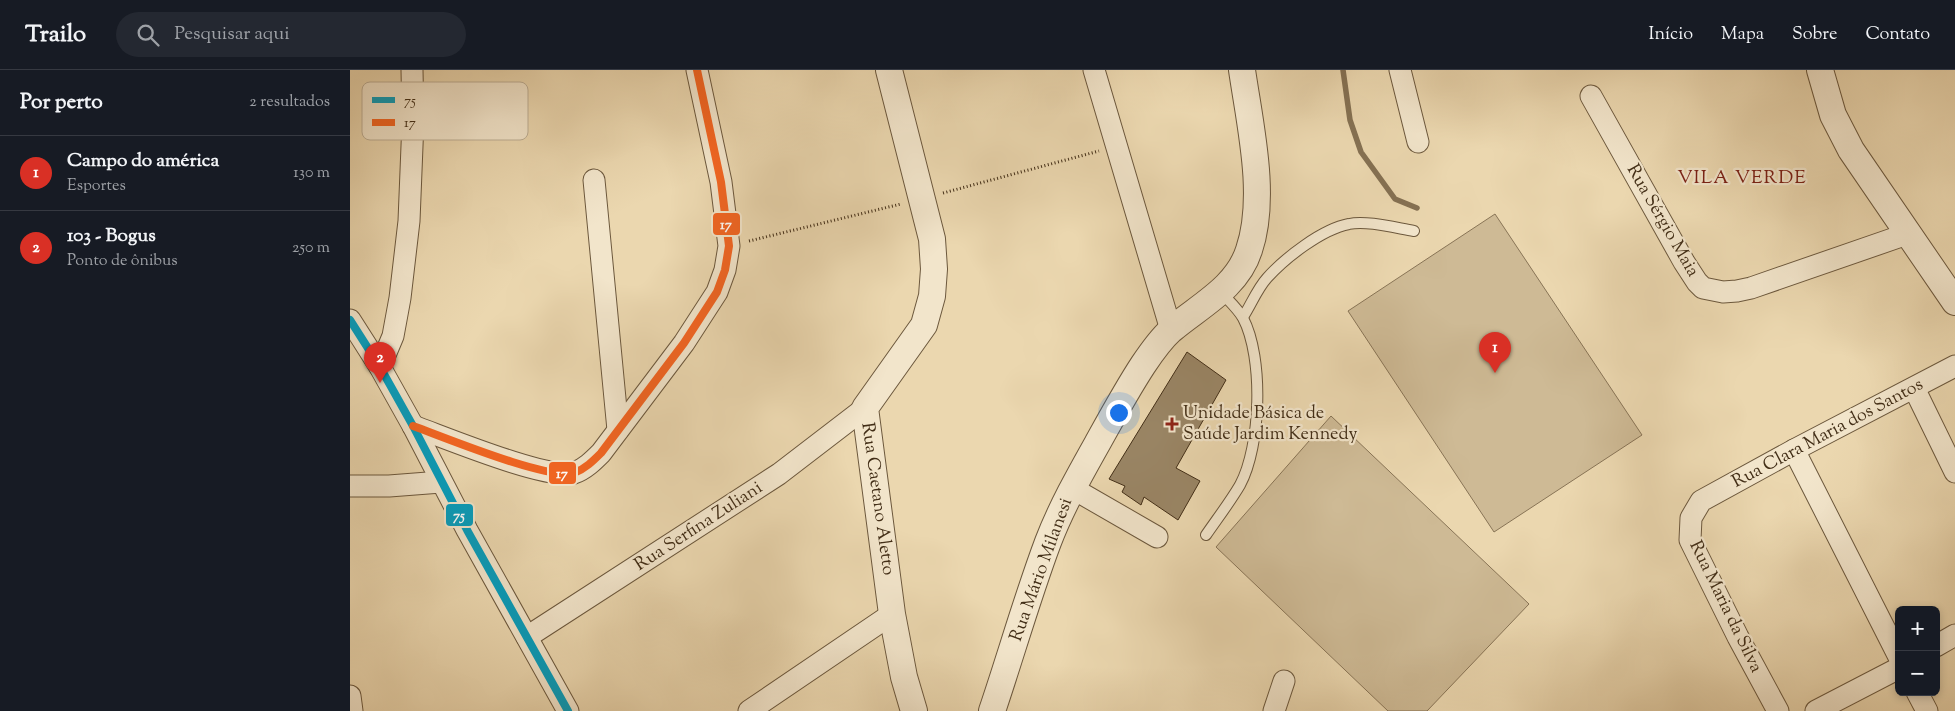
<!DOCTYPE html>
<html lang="pt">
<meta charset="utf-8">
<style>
body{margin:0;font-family:"Sorts Mill Goudy",serif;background:#242831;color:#f1f3f6}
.controls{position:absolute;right:15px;bottom:15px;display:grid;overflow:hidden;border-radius:8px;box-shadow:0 2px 8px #0003}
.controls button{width:45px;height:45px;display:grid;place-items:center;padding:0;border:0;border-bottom:1px solid #363941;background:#171b24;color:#f1f3f6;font:25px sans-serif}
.you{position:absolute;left:768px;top:342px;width:18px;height:18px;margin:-12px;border:4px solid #fff;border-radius:50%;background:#1a73e8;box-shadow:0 0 0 8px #1a73e833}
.badge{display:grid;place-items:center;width:32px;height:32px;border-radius:50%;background:#d93025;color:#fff;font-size:16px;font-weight:700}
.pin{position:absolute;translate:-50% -41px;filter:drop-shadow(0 1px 2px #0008)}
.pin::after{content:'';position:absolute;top:26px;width:18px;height:15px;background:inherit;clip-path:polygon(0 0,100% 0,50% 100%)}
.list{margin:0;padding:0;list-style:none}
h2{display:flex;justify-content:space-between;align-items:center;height:65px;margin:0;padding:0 20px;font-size:21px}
h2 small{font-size:16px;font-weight:400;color:#9ea1a6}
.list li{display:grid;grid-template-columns:32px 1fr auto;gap:15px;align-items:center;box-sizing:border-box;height:75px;padding:0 20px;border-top:1px solid #363941}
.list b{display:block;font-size:19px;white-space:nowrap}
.list p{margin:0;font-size:16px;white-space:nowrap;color:#9ea1a6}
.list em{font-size:16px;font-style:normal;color:#9ea1a6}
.icon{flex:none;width:28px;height:28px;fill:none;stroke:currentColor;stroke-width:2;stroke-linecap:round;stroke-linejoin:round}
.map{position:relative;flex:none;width:1605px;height:641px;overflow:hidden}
header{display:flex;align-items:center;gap:30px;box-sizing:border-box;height:70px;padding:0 25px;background:#171b24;border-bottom:1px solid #363941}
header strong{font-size:24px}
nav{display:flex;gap:28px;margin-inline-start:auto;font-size:18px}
.search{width:350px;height:45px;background:#242831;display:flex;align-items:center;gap:12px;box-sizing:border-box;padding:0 18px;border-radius:28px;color:#9ea1a6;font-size:19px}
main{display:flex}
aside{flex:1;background:#171b24}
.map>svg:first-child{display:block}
</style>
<header>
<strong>Trailo</strong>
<div class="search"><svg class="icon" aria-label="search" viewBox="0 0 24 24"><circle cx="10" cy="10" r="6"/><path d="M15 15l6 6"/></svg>Pesquisar aqui</div>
<nav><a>Início</a><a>Mapa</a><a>Sobre</a><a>Contato</a></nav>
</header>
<main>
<aside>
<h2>Por perto<small>2 resultados</small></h2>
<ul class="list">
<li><span class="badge">1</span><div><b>Campo do américa</b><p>Esportes</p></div><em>130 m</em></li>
<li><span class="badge">2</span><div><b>103 - Bogus</b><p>Ponto de ônibus</p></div><em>250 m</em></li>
</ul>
</aside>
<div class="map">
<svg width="1605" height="641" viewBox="0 0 1605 641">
<rect width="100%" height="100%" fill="#ebd7af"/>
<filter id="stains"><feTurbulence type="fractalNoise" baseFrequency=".004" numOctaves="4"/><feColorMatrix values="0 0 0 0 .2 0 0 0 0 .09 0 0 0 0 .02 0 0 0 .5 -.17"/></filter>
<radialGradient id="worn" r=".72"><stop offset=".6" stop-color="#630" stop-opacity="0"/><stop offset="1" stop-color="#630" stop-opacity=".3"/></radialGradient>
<!-- green -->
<g fill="#ceba95" stroke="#887456">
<path d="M1145 144 1292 365 1144 462 998 241Z"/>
<path d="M981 346 1179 534 1077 641H1038L866 477Z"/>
</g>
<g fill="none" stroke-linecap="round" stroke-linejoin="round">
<!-- stream -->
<path stroke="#857153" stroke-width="5.5" d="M993 0 1000 50 1011 82 1045 129 1067 138"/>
</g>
<!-- building -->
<path fill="#9a8666" stroke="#422e17" d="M837 282 876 310 826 398 850 411 828 450 794 427 791 435 772 422 775 416 759 409Z"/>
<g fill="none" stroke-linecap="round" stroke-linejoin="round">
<!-- service casing -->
<g stroke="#6c583d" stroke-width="12">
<g id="service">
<path d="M893 247C901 235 907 219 917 208 935 188 972 159 999 154 1016 150 1046 158 1064 161"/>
<path d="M856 465C867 449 880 432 890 415 911 376 914 288 893 248 888 239 878 230 871 222"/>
</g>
</g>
<!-- minor casing -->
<g stroke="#6c583d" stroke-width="23">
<g id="minor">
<path d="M744 0 821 260"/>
<path d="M1050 0 1068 72"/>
<path d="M1241 26 1334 192 1347 212 1353 218 1373 222 1387 221 1401 218 1557 164"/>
<path d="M244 110 268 360"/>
<path d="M0 250 30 297 63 356 117 460 218 641"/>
<path d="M30 297 43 266 50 228 59 151 63 51 62 0"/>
<path d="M1564 318 1605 402"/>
<path d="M63 356C94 367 197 410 224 403 235 399 243 391 251 383L334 273 367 222 375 200 379 176 371 112 347 0"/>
<path d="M1444 380 1549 587"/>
<path d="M0 416H39L91 412"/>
<path d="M722 418 807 467"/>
<path d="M177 567 429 404 515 338"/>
<path d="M1586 576 1605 565"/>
<path d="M1567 622 1577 641"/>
<path d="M0 626 2 641"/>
<path d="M399 641 542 544"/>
<path d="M924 641 934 611"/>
<path d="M1428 641 1388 567 1340 470 1341 448 1351 431 1444 380 1605 296"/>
<path d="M1466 641 1549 598"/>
</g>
</g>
<!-- tertiary casing -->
<g stroke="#6c583d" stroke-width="28">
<g id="tertiary">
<path d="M539 0 582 169 584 199 582 226 574 255 515 338 542 544 554 607 564 641"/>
<path d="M1470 0 1483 45 1501 80 1605 232"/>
<path d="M642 641C661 585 677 528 698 472 711 438 729 406 747 374 762 347 776 321 793 295 801 283 810 270 821 260 849 236 887 218 899 180 917 127 900 55 892 0"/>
</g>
</g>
<!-- path -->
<g stroke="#422e17" stroke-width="3" stroke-dasharray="1 2.5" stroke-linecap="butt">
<path d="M593 123 749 81"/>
<path d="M399 171 551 134"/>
</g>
<!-- service -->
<use href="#service" stroke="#f2e5cb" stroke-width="10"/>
<!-- minor -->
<use href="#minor" stroke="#f2e5cb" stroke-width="21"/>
<!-- tertiary -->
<use href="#tertiary" stroke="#f2e5cb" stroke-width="26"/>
<!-- bus-1 casing -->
<g stroke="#f2e5cb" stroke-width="11">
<path id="bus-1" d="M0 250 30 297 63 356 117 460 218 641"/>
</g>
<!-- bus-2 casing -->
<g stroke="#f2e5cb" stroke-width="11">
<path id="bus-2" d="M63 356C94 367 197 410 224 403 235 399 243 391 251 383L334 273 367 222 375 200 379 176 371 112 347 0"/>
</g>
<!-- bus-1 -->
<use href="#bus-1" stroke="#079dbc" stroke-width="8"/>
<!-- bus-2 -->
<use href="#bus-2" stroke="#f26522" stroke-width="8"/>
</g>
<!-- markers -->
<path fill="#8f2418" stroke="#f2e5cb" stroke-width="2" d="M819.5 346.5h5v5h5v5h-5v5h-5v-5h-5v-5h5z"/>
<g text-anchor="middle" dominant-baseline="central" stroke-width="4.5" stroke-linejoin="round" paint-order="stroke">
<!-- street labels -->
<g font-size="18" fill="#422e17" stroke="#f2e5cb">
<text transform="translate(1312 151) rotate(60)">Rua Sérgio Maia</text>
<text transform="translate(1478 364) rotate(-28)">Rua Clara Maria dos Santos</text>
<text transform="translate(527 429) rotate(82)">Rua Caetano Aletto</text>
<text transform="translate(349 457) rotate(-33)">Rua Serfina Zuliani</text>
<text transform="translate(692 500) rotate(-70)">Rua Mário Milanesi</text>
<text transform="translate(1375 537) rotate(64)">Rua Maria da Silva</text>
</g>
<!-- poi labels -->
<g font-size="18" fill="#422e17" stroke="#f2e5cb" text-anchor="start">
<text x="833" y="344">Unidade Básica de<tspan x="833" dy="21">Saúde Jardim Kennedy</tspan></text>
</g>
<!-- neighbourhood labels -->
<g font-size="19" letter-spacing="1" fill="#7a1f14" stroke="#f2e5cb">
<text x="1392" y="108">VILA VERDE</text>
</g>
</g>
<!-- legend -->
<rect x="12" y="12" width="166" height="58" rx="8" fill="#f2e5cb" stroke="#bdae95" stroke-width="1"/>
<rect x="22" y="27" width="23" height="6" fill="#079dbc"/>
<rect x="22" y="49" width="23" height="7" fill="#f26522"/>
<g font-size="14" fill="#422e17">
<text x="54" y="35">75</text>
<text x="54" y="57">17</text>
</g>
<g stroke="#f2e5cb" stroke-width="2">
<rect x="362" y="142" width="29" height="24" rx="5" fill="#f26522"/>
<rect x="198" y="391" width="29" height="24" rx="5" fill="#f26522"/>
<rect x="95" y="433" width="29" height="24" rx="5" fill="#079dbc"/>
</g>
<g font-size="14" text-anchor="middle" font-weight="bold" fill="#fff">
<text x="376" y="159">17</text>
<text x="212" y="408">17</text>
<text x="109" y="450">75</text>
</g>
<rect width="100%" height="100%" filter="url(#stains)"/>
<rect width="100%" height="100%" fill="url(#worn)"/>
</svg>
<div class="controls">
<button>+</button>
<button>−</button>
</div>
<div class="you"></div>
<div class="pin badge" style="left:1145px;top:303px">1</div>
<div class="pin badge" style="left:30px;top:313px">2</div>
</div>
</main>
